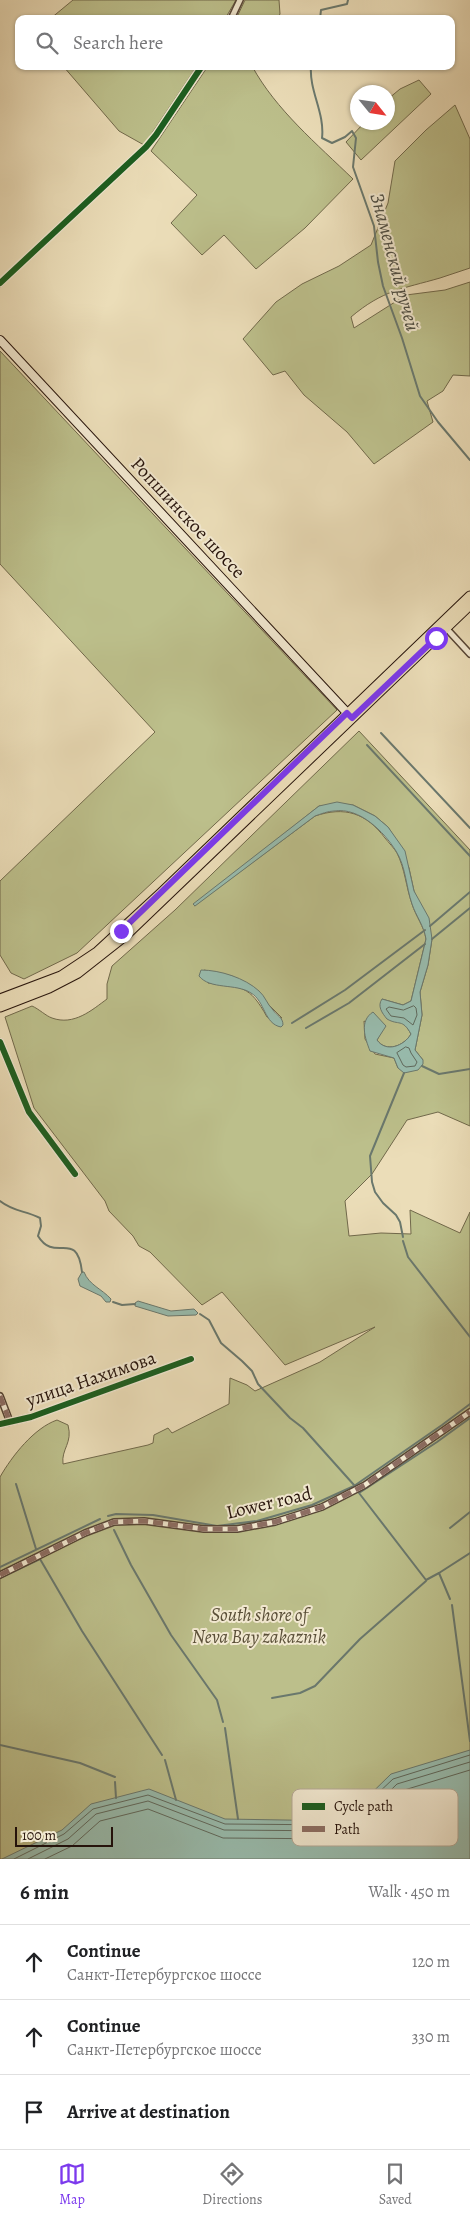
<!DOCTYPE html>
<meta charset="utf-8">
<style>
body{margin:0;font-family:Alegreya,serif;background:#f2f2f2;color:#202124}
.compass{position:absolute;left:350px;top:85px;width:45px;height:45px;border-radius:50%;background:#fff;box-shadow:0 1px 4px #0004;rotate:120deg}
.scale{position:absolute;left:15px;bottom:12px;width:98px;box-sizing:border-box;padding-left:5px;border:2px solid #26130b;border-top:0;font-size:14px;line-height:18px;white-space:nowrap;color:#26130b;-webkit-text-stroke:4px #f2e9d1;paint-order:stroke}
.stop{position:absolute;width:15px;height:15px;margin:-11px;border:4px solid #7c3aed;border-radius:50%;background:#fff}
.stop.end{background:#7c3aed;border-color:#fff;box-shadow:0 1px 5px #0008}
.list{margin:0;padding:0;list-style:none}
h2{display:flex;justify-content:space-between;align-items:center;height:65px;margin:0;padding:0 20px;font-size:21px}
h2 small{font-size:16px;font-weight:400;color:#757577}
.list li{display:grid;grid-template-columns:32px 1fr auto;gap:15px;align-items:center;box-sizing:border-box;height:75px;padding:0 20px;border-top:1px solid #e0e0e0}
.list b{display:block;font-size:19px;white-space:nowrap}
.list p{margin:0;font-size:16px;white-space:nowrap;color:#757577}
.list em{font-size:16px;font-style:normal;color:#757577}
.icon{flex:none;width:28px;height:28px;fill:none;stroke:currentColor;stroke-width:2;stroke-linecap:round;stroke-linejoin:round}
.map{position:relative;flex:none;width:470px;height:1859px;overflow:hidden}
.search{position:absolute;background:#fff;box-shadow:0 1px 4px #0004;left:15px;right:15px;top:15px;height:55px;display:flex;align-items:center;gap:12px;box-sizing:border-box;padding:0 18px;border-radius:10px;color:#757577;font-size:19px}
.sheet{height:290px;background:#fff}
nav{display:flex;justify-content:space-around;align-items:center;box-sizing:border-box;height:70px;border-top:1px solid #e0e0e0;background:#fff;font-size:14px;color:#757577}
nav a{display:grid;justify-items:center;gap:2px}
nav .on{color:#7c3aed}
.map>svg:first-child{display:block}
</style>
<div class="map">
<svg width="470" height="1859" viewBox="0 0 470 1859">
<rect width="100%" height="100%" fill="#ebddb8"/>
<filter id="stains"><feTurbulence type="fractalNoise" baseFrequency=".004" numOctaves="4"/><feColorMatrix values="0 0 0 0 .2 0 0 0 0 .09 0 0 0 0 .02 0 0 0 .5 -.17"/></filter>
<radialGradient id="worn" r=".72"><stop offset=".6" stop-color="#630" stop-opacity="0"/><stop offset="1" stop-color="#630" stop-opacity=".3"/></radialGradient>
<!-- green -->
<g fill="#bcbf8b" stroke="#71694b" fill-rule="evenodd">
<path d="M73 0H236L225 19H50Z"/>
<path d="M245 0H279L280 14 277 19H236Z"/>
<path d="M63 66H197L144 145 119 131Z"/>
<path d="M208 66H252C276 110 317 144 353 179L305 228 256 269 224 235 202 255 171 223 197 195 151 151Z"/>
<path d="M419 80 431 94 361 160 346 142 364 123 388 122V99L400 89Z"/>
<path d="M455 105 470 139V268C460 271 450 275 440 278 402 289 383 290 351 317L354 328 406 295 445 290 470 282V376L453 375 443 391 427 401 433 422 374 464 347 432 304 395 285 371 273 375 243 339 276 302 302 284 339 266 371 245 388 203 395 161 426 130Z"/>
<path d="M0 351 337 710 77 953 24 979 11 973 0 955V881L155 732 0 564Z"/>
<path d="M359 731 470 850V1126L438 1112 407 1120 372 1174 345 1201 349 1236 381 1233 411 1234 410 1210 460 1233 470 1212V1798L236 1859H0V1477C12 1456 34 1428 57 1420L68 1425C73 1443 61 1449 63 1464L148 1445 153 1443 154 1435 168 1428 172 1433 229 1404 230 1378 247 1385 255 1391 320 1362 375 1327 285 1365 222 1292 202 1305 150 1252 139 1246 133 1236 109 1211 105 1201 34 1108 5 1017 32 1006C39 1009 46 1016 52 1018 74 1026 92 1010 107 999V984L112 966 175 910ZM353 805 375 816 388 827 395 838 409 868 414 891 432 939 428 965 420 992 422 1015 415 1050 423 1060 398 1068 394 1058 375 1054 365 1039 364 1021 382 1031 377 1040C386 1053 404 1046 411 1034 407 1027 405 1023 397 1021L382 999 403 1005 411 1001 426 939C424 926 416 917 412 904 406 887 405 869 397 853 394 848 389 843 385 838 366 813 345 806 315 816L194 906 319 806ZM204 970 232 976 268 1004 282 1018 267 1017C249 984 242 988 208 983Z"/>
</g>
<!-- water -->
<g fill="#98bcae" stroke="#6a786d">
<path d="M337 802 353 805 375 816 388 827 405 851 414 891 429 918 432 939 428 965 420 992 422 1015 415 1050 423 1060V1064L418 1070 404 1073 398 1068 394 1058 370 1051C365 1038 359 1021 373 1012L386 1026 377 1040C386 1053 404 1046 411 1034 402 1018 399 1026 387 1019 382 1013 377 1006 382 999L403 1005 411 1001 426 939C424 926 416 916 412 904 406 887 406 867 396 851 384 832 360 807 334 811 328 811 321 814 315 816L195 906 193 904 319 806Z"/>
<path d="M201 970C220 970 245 978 259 991 265 996 267 1004 273 1010 277 1016 283 1017 283 1025L281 1027C264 1024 265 1001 251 993 236 983 210 990 199 976Z"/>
<path d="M82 1272H84C89 1285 102 1289 111 1299L110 1302H106L101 1296 80 1286 78 1279Z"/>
<path d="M138 1301 171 1311 194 1309 198 1313 196 1315 168 1316 135 1306V1303Z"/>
<path d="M470 1750V1859H2L62 1830 91 1804 149 1789 225 1819 343 1821 391 1774Z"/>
</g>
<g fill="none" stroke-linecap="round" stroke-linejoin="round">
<!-- shore -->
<g stroke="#5f685c" stroke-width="1">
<path d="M414 1006 416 1008 417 1015 413 1025 404 1018 391 1016 386 1009 389 1007 403 1010Z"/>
<path d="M406 1047 409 1048 411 1053 417 1062 415 1066 406 1067 403 1065 397 1053Z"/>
<path d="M14 1859 64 1834 93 1809 148 1795 225 1824 344 1825 393 1779 470 1755"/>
<path d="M28 1859 68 1839 96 1814 148 1801 224 1830 346 1831 351 1829 397 1784 470 1762"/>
<path d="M45 1859 72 1846 100 1821 148 1809 223 1838 347 1839 356 1834 401 1791 470 1770"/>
</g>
<!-- stream -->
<g stroke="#6a786d" stroke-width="2">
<path d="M320 19 321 10 347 4 348 0"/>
<path d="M311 66C309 91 325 113 322 138L332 143 345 137 352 131 356 138 353 167 374 226 378 262 383 286 402 338 420 396 438 422 470 460"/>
<path d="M381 733 470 828"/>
<path d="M367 745 470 856"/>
<path d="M430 926 470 892"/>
<path d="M432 939 470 908"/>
<path d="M292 1023 345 990 425 930"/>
<path d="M306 1028 349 1003 425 944"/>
<path d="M422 1066 439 1074 470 1069"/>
<path d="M0 1201C14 1212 24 1210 40 1218L41 1226 38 1236C55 1264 77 1228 82 1272"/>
<path d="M403 1237 400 1222 396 1215 383 1203 375 1192 372 1182 370 1156 404 1073"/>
<path d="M403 1241 408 1257 470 1337"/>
<path d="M113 1302 122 1305 135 1304"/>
<path d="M200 1314 209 1320 221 1343 242 1361 252 1371 258 1384 290 1418 303 1428 354 1485"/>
<path d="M16 1484 36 1549"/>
<path d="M108 1516 116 1514 153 1515 217 1526 257 1521 312 1505 354 1486 442 1425 470 1404"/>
<path d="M450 1528 470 1512"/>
<path d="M114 1530 131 1565 171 1635 217 1700 223 1722"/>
<path d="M0 1567 100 1519"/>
<path d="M439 1573 470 1553"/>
<path d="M0 1578 40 1559 82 1631 162 1755"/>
<path d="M450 1599 439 1573 426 1580 359 1493 437 1442 470 1418"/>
<path d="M452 1605 470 1741"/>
<path d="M272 1698 300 1693 315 1686 360 1639 426 1581"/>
<path d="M225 1728 238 1819"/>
<path d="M0 1745 80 1763 115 1777"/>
<path d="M165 1760 176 1800"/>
<path d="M115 1782 116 1798"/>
</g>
<!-- street casing -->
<g stroke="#574636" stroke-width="8">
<g id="street">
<path d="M231 19 240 0"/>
<path d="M0 283 146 147 156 135 202 66"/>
<path d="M446 628 470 654"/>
<path d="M0 1042 29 1112 75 1174"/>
<path d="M0 1396 10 1422"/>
<path d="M0 1424 31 1417 191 1359"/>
<path d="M0 1575 85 1533 114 1522 144 1521 204 1529H237L275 1522 322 1507 365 1485 470 1412"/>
</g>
</g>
<!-- secondary casing -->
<g stroke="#26130b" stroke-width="10">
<path id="secondary" d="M0 340 351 717"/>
</g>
<!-- primary casing -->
<g stroke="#26130b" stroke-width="11">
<g id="primary">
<path d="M0 999 61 976 97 952 161 893 470 596"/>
<path d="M0 1007 49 988 78 973 125 936 470 605"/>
</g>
</g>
<!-- street -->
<use href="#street" stroke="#f2e9d1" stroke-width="5"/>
<!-- secondary -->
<use href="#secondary" stroke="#f2e9d1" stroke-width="8"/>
<!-- primary -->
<use href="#primary" stroke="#ebddb8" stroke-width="9"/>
<!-- quiet -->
<g stroke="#8d6e63" stroke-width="5" stroke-dasharray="10 5" stroke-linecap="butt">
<path d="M0 1396 10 1422"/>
<path d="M0 1575 85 1533 114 1522 144 1521 204 1529H237L275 1522 322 1507 365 1485 470 1412"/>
</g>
<!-- cycleway casing -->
<g stroke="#f2e9d1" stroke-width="9">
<g id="cycleway">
<path d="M0 283 146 147 156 135 202 66"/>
<path d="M0 1042 29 1112 75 1174"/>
<path d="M0 1424 31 1417 191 1359"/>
</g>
</g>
<!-- cycleway -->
<use href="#cycleway" stroke="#1b5e20" stroke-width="6"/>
</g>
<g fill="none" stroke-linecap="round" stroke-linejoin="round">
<!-- route -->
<path stroke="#7c3aed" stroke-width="6" d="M121 931 347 713 352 718 436 638"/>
</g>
<g text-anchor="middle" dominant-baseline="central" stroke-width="4" stroke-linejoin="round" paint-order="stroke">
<!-- street labels -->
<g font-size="19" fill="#26130b" stroke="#f2e9d1">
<text transform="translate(188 518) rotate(47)">Ропшинское шоссе</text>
<text transform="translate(91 1379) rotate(-19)">улица Нахимова</text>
<text transform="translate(269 1503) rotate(-13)">Lower road</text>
</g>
<!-- park labels -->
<g font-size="19" font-style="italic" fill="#5a4f38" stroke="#f2e9d1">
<text x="259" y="1615">South shore of<tspan x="259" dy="22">Neva Bay zakaznik</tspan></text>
</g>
<!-- water labels -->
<g font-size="20" font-style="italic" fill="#4e4e44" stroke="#f2e9d1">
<text transform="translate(395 262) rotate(75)">Знаменский ручей</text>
</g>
</g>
<!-- legend -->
<rect x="292" y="1789" width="166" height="57" rx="8" fill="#f2e9d1" stroke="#b5a996" stroke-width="1"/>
<rect x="302" y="1803" width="23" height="7" fill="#1b5e20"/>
<rect x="302" y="1826" width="23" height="6" fill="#8d6e63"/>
<g font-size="14" fill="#26130b">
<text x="334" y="1811">Cycle path</text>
<text x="334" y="1834">Path</text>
</g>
<rect width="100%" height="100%" filter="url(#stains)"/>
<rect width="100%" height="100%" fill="url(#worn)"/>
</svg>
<svg class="compass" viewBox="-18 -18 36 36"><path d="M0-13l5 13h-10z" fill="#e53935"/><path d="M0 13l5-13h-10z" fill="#757577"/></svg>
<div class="scale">100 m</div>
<div class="stop" style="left:436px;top:638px"></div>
<div class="stop end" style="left:121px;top:931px"></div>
<div class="search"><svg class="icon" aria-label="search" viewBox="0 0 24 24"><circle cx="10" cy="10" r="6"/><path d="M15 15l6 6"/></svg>Search here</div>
</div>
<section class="sheet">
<h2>6 min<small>Walk · 450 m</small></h2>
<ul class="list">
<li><svg class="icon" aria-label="ahead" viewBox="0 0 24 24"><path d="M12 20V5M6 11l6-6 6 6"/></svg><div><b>Continue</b><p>Санкт-Петербургское шоссе</p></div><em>120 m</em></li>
<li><svg class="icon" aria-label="ahead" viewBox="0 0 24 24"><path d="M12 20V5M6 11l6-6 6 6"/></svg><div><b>Continue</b><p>Санкт-Петербургское шоссе</p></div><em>330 m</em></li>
<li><svg class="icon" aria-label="arrive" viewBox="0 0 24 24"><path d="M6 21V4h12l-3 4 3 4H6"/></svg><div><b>Arrive at destination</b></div></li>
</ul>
</section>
<nav>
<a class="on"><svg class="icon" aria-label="map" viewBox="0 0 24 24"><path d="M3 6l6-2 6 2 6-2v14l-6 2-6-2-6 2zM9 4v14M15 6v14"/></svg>Map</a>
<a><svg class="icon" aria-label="directions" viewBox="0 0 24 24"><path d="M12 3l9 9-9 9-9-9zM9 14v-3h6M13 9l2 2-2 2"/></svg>Directions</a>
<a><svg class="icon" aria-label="saved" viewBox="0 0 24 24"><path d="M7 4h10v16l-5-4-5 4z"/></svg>Saved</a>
</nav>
